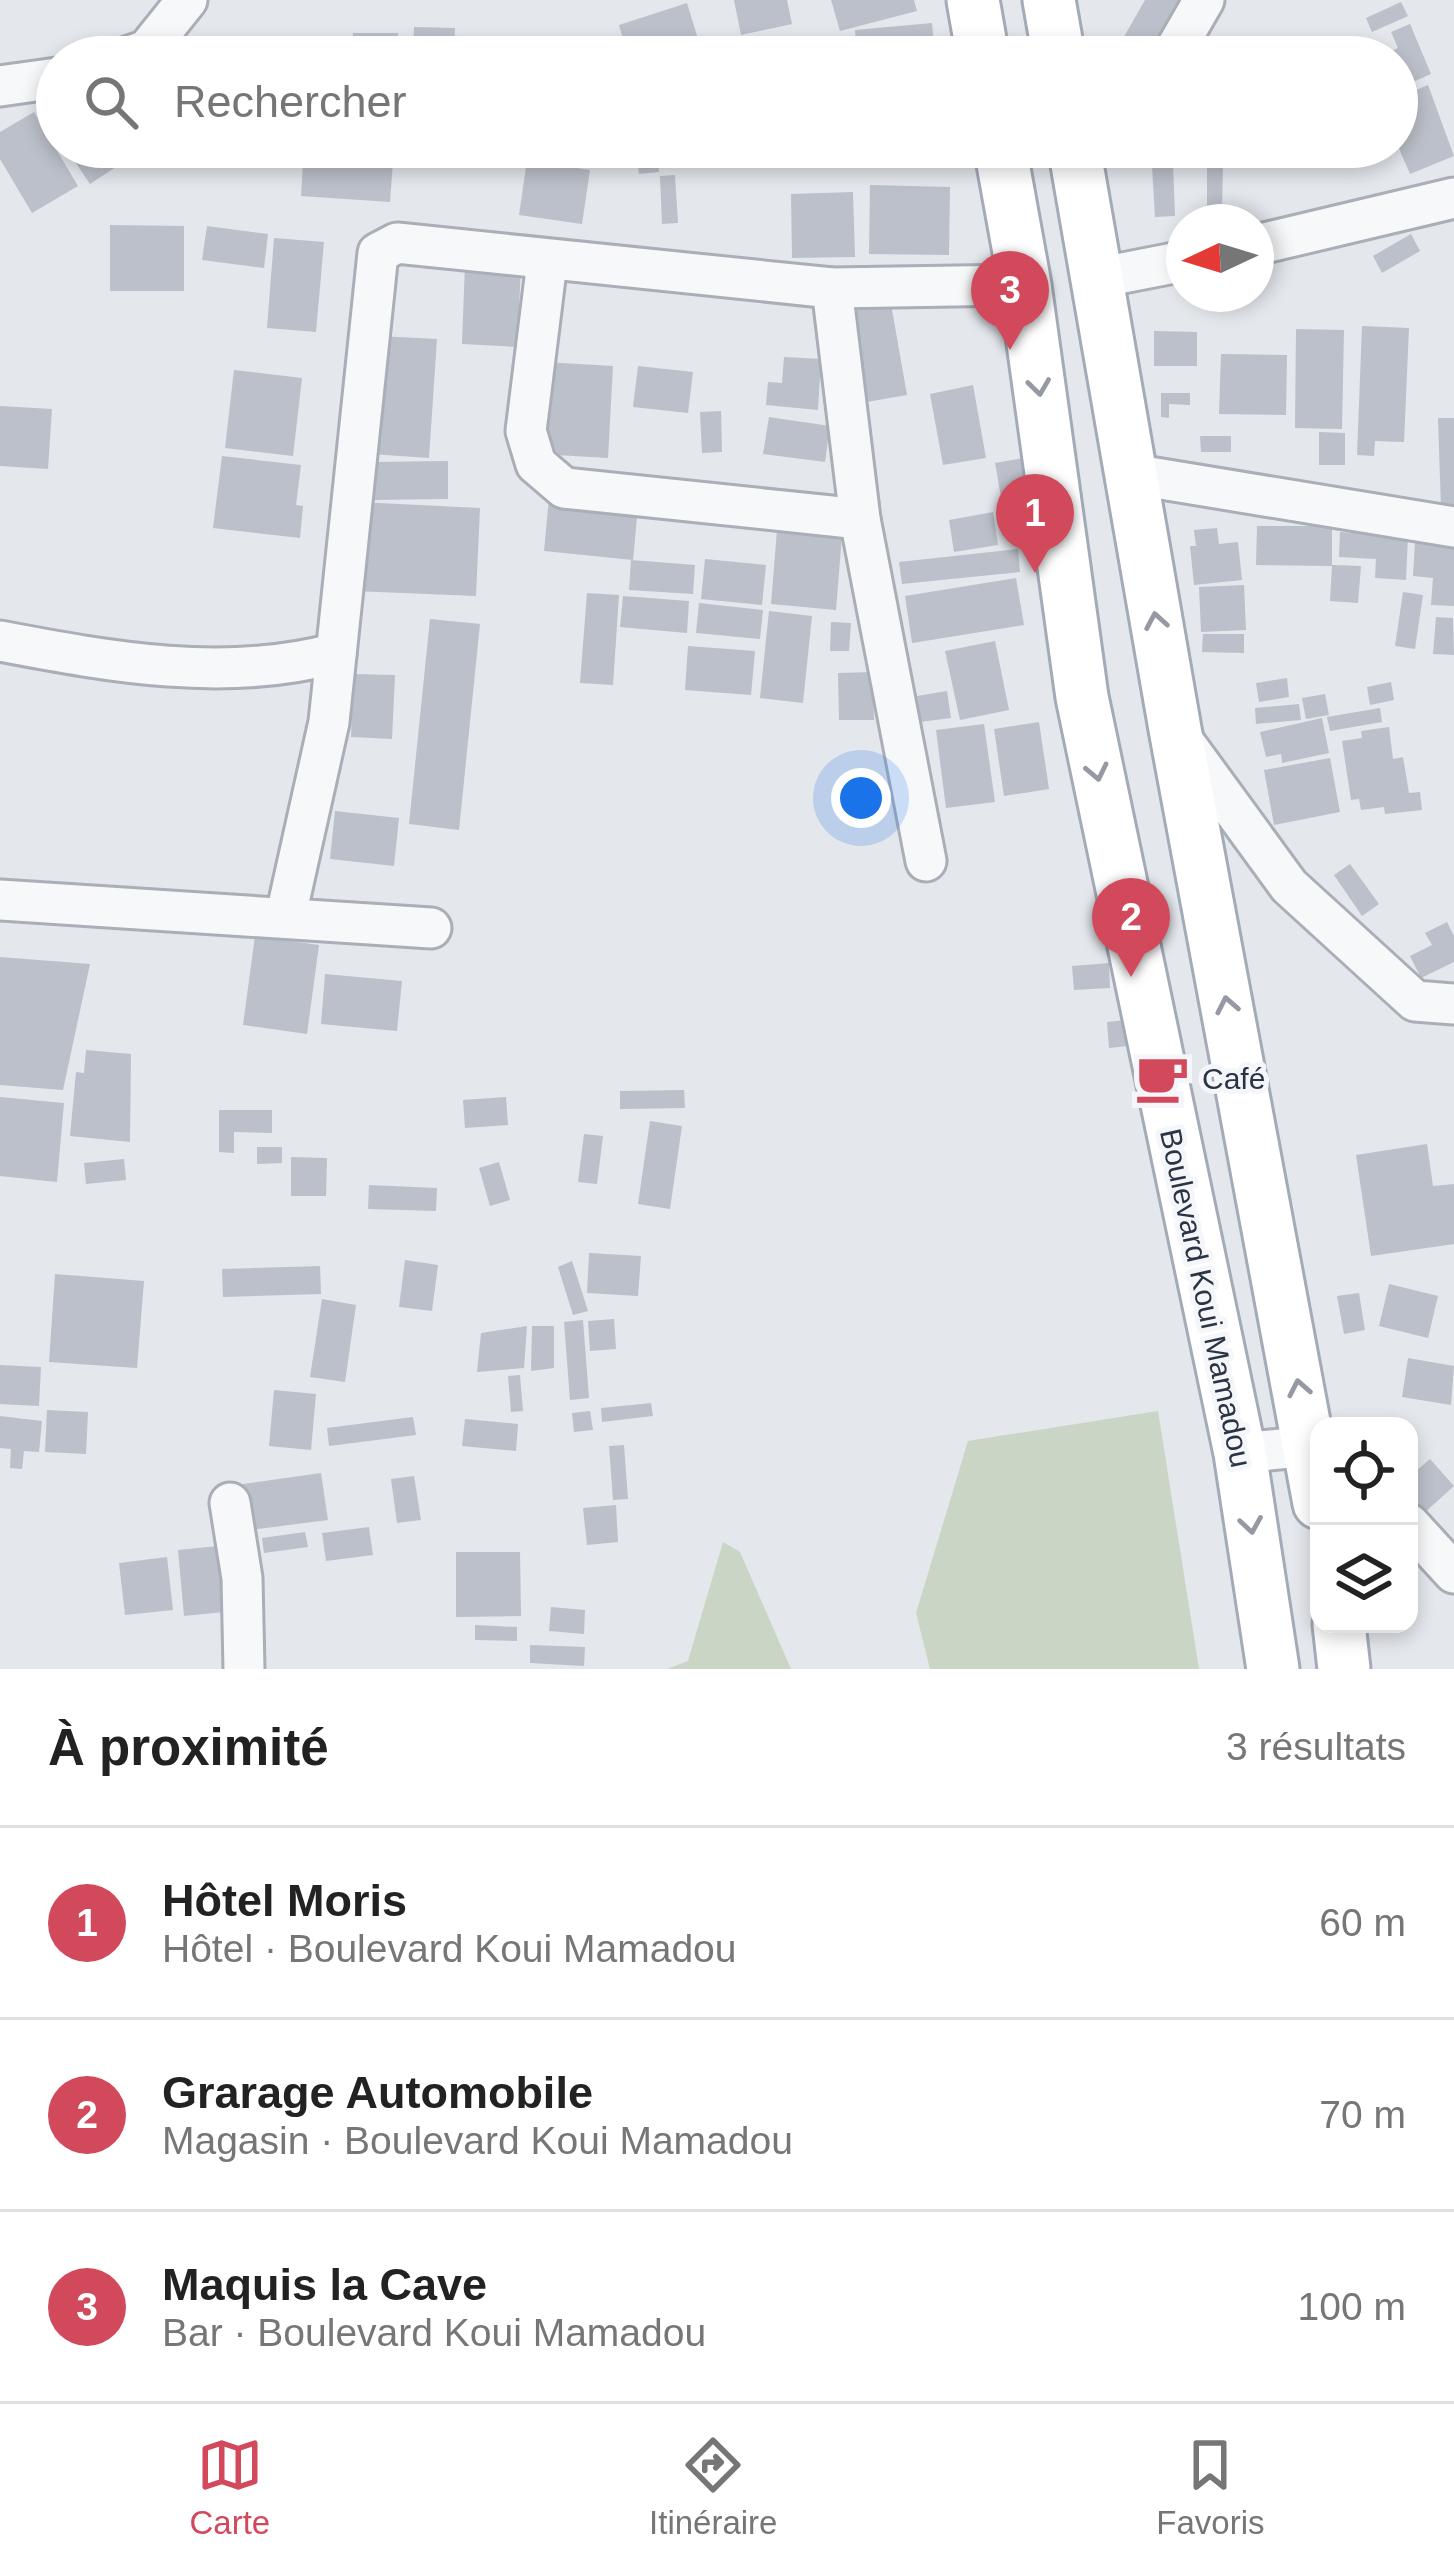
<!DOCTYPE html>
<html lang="fr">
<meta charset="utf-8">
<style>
body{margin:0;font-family:Arial,sans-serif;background:#f2f2f2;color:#222}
.controls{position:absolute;right:36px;bottom:36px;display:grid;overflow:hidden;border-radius:24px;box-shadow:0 6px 18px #0003}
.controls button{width:108px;height:108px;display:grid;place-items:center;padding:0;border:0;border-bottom:3px solid #e0e0e0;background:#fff;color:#222;font:60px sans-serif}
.compass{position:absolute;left:1166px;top:204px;width:108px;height:108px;border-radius:50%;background:#fff;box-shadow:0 6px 18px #0003;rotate:266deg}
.you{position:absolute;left:861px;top:798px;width:42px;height:42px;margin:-30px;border:9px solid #fff;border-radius:50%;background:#1a73e8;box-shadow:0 0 0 18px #1a73e833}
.badge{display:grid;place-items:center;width:78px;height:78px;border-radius:50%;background:#d1495b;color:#fff;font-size:39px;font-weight:700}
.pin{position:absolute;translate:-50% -99px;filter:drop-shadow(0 3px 6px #0008)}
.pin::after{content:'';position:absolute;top:63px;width:42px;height:36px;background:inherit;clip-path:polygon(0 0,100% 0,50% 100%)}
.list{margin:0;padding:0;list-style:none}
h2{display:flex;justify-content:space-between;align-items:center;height:156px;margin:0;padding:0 48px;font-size:51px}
h2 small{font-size:39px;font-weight:400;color:#767676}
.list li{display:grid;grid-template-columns:78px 1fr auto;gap:36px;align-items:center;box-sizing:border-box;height:192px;padding:0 48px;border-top:3px solid #e0e0e0}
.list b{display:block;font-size:45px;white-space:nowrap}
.list p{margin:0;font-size:39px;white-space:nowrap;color:#767676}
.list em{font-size:39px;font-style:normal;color:#767676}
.icon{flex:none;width:66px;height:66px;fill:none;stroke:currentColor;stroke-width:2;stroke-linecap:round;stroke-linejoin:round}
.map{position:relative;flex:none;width:1454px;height:1669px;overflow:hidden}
.search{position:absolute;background:#fff;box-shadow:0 6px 18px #0003;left:36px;right:36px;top:36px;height:132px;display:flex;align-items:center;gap:30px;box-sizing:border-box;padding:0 42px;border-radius:66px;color:#767676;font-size:45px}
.sheet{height:732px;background:#fff}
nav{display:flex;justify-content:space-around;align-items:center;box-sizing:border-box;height:168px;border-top:3px solid #e0e0e0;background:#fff;font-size:33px;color:#767676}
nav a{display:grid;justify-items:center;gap:6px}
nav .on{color:#d1495b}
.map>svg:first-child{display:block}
</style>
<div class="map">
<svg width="1454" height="1669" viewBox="0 0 1454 1669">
<rect width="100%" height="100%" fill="#e4e7ec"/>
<!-- green -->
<g fill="#c9d6c5">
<path d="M1158 1411 1199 1669H930L916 1613 968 1441Z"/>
<path d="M723 1542 740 1552 791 1669H667L688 1661Z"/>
</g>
<!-- building -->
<g fill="#bbc0ca">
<path d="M734 0H787L792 24 741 35Z"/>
<path d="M831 0H914L917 11 840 31Z"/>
<path d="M1145 0H1186L1154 57 1121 42Z"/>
<path d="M1401 2 1408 16 1372 32 1366 18Z"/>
<path d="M687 3 698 39 628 57 619 25Z"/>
<path d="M932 23 935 57H857L855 30Z"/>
<path d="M1410 24 1431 74 1397 89V57H1377L1398 48 1391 32Z"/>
<path d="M414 27 455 28 454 57H413Z"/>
<path d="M353 33H398V57H352Z"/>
<path d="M615 40 621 57H573Z"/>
<path d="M1428 85 1454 156 1410 174 1397 144V98Z"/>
<path d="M34 112 78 186 32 213 0 159V132Z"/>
<path d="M65 147H120L128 159 90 184Z"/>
<path d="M304 147H394L390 202 301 196Z"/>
<path d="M534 147H599L597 158Z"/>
<path d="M636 147H657L659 172 639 174Z"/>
<path d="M527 160 590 170 582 224 519 215Z"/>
<path d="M1207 162 1223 163 1222 209 1207 210Z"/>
<path d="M1173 165 1175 216 1155 217 1152 166Z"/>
<path d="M675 175 678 223 662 224 660 176Z"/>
<path d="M870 185 950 187 949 255 869 254Z"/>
<path d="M853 192 855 257 792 258 791 194Z"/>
<path d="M110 225 184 226V291H110Z"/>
<path d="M207 226 268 234 264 268 202 260Z"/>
<path d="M1411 234 1420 251 1382 273 1373 256Z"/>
<path d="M274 238 324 242 316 332 267 328Z"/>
<path d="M465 264 521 267 517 347 462 344Z"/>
<path d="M891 304 907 395 861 403 845 312Z"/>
<path d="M1362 326 1409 328 1404 442 1375 441 1374 456 1357 455Z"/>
<path d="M1296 329 1344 330 1342 429 1295 428Z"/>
<path d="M1154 331 1197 332V366H1154Z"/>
<path d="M379 336 437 339 429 458 371 454Z"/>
<path d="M1221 354 1287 355 1286 415 1219 414Z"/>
<path d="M784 357 821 359 818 410 766 405 768 382 782 383Z"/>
<path d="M544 362 613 366 608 458 539 454Z"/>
<path d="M638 366 693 372 688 413 633 407Z"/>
<path d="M234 370 302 378 293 456 225 448Z"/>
<path d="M973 385 986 458 943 465 930 394Z"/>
<path d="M1161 393H1190V405L1169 404V418L1161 417Z"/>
<path d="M0 406 52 409 48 469 0 466Z"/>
<path d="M721 411 722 452 702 453 700 412Z"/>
<path d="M769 417 830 426 825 462 763 454Z"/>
<path d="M1438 418H1454V508H1441Z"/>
<path d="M1319 432 1345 433V465H1319Z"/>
<path d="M1200 436H1231V452H1201Z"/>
<path d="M222 456 301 465 296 505 303 506 300 538 213 528Z"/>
<path d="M1023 458 1028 492 1001 497 995 463Z"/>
<path d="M448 461V499L372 500 371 462Z"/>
<path d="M549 498 638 507 633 560 544 551Z"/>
<path d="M358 502 480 508 476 596 354 591Z"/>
<path d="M993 512 998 545 954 552 949 520Z"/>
<path d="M1257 526H1332V565L1361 566 1358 603 1330 601 1332 566 1256 565Z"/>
<path d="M1217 528 1219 544 1238 542 1242 580 1194 585 1190 546H1196L1194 530Z"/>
<path d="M777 530 842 535 836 610 771 604Z"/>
<path d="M1340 532 1408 537 1406 580 1375 578 1376 559 1339 557Z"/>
<path d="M1415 542 1454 545V606L1431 605 1433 578 1413 576Z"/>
<path d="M1018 549 1020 572 902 584 899 562Z"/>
<path d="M705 559 766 565 762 605 701 599Z"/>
<path d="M631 560 695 565 693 594 629 590Z"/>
<path d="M1016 578 1024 625 912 643 905 596Z"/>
<path d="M1244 585 1246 630 1201 632 1199 587Z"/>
<path d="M1403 592 1423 595 1415 649 1395 646Z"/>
<path d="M587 593 619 595 613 685 580 683Z"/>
<path d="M623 596 689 601 687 633 620 627Z"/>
<path d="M699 603 763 610 760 639 696 633Z"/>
<path d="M769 611 812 616 803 703 760 698Z"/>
<path d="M1436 617 1453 618 1454 655 1433 654Z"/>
<path d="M430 619 480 624 459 830 409 824Z"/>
<path d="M831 622 851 623 849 651H830Z"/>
<path d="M1203 634H1244V653L1202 652Z"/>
<path d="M995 641 1009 710 960 720 945 651Z"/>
<path d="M688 646 755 651 751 695 685 690Z"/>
<path d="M873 672 874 720H839L838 673Z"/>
<path d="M353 674 395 675 392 739 351 737Z"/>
<path d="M1287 678 1289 697 1259 702 1256 683Z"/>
<path d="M1391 682 1394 700 1370 705 1367 687Z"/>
<path d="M947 691 951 718 920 722 917 696Z"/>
<path d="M1325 694 1329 715 1306 719 1302 698Z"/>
<path d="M1299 704 1301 720 1256 724 1255 708Z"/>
<path d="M1380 708 1382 722 1330 731 1327 717Z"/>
<path d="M1322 718 1329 753 1282 763 1281 754 1266 757 1260 732Z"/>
<path d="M1039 722 1049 789 1004 796 994 729Z"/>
<path d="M984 724 995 802 946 808 936 730Z"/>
<path d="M1389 727 1393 759 1403 757 1409 793 1420 792 1422 810 1385 814 1384 807 1361 810 1359 799 1351 800 1342 741 1362 738 1361 731Z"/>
<path d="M1330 758 1340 812 1274 825 1264 770Z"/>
<path d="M335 811 399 818 394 866 330 859Z"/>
<path d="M1350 864 1379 904 1362 916 1334 875Z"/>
<path d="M1447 922 1454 936V962L1421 978 1410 956 1432 945 1425 933Z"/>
<path d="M255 936 319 945 307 1034 243 1025Z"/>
<path d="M0 957 90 964 63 1090 0 1085Z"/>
<path d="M1109 963 1110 988 1074 990 1072 966Z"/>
<path d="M325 974 402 981 397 1031 321 1024Z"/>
<path d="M1126 1020 1128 1046 1109 1048 1107 1022Z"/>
<path d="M86 1050 131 1054 130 1142 70 1136 76 1072 84 1073Z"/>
<path d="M684 1090 685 1108 620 1109V1091Z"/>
<path d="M0 1097 64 1103 57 1182 0 1176Z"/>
<path d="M506 1097 508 1125 465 1128 463 1100Z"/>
<path d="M219 1110H272V1133L234 1132V1153L219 1152Z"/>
<path d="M650 1121 682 1126 670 1209 638 1204Z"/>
<path d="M584 1134 603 1136 597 1184 578 1182Z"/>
<path d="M1427 1144 1433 1186 1454 1184V1244L1371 1256 1356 1155Z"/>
<path d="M257 1147H282V1163L257 1164Z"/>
<path d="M291 1157 327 1158 326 1196H291Z"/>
<path d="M124 1159 126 1180 86 1184 84 1163Z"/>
<path d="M499 1162 510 1200 490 1206 479 1168Z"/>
<path d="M369 1185 437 1188 436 1211 368 1209Z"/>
<path d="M589 1253 641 1256 638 1296 587 1293Z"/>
<path d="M405 1260 438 1265 432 1311 399 1307Z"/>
<path d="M572 1261 588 1311 573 1315 558 1267Z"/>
<path d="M320 1266 321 1294 223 1297 222 1269Z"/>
<path d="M55 1274 144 1281 137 1368 49 1362Z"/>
<path d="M1389 1284 1438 1296 1428 1338 1379 1326Z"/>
<path d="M1359 1293 1365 1330 1344 1334 1337 1296Z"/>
<path d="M322 1299 356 1305 345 1382 310 1377Z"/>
<path d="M614 1319 616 1349 590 1351 588 1321Z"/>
<path d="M583 1320 589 1398 570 1400 564 1322Z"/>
<path d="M527 1326 524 1368 477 1372 481 1333Z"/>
<path d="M532 1326H554V1368L531 1371Z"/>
<path d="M1408 1358 1454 1366 1451 1405 1402 1397Z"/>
<path d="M0 1365 41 1367 39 1406 0 1404Z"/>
<path d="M520 1375 523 1411 511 1412 508 1376Z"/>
<path d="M274 1390 316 1394 311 1450 269 1446Z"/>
<path d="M651 1403 653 1416 602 1422 601 1408Z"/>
<path d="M47 1410 88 1412 86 1454 45 1452Z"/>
<path d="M590 1411 593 1430 574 1432 572 1413Z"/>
<path d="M0 1416 42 1421 39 1452 24 1451 22 1469 10 1468 11 1449 0 1448Z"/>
<path d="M413 1417 416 1435 329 1446 327 1428Z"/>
<path d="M465 1419 518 1424 516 1451 462 1446Z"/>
<path d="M624 1445 628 1499 613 1500 609 1446Z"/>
<path d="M1430 1459 1454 1486 1424 1513 1409 1496V1477Z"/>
<path d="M321 1473 328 1520 242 1531 236 1485Z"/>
<path d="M414 1476 421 1520 397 1523 391 1479Z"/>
<path d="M616 1505 618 1542 587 1545 583 1508Z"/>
<path d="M369 1527 373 1555 326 1561 322 1533Z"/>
<path d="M305 1532 308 1547 264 1553 262 1538Z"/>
<path d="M218 1546 224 1612 184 1616 178 1550Z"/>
<path d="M456 1552H520L521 1616 456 1617Z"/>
<path d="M167 1557 173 1610 125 1615 119 1563Z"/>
<path d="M551 1607 585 1610 584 1634 549 1631Z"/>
<path d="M475 1625 517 1627V1641L475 1640Z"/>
<path d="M530 1645 585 1647 584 1666 530 1663Z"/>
</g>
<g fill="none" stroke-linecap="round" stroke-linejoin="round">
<!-- minor casing -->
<g stroke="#a9aeb7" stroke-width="45">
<g id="minor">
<path d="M127 57 147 50 187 0"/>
<path d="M1171 57 1204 0"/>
<path d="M0 86 57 78"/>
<path d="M1256 245 1454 198"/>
<path d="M547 262 526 431 536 464 564 488 860 519"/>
<path d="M1097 278 1184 261"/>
<path d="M832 288 860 519 926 861"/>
<path d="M1131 474 1454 527"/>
<path d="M0 641C110 662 227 683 336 653"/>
<path d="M1181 738 1289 886 1415 1001 1454 1004"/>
<path d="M0 900 431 928"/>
<path d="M286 915 329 722 378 253 397 243 832 288 1025 285"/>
<path d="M1240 1453 1310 1446 1319 1450"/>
<path d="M230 1503 242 1578 244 1669"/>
<path d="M1409 1524 1454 1573"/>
</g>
</g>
<!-- major casing -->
<g stroke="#a3abb8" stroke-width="57">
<g id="major">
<path d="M973 0 983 57"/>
<path d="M1049 0 1059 57"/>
<path d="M1000 147 1025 285 1082 697 1240 1453 1273 1669"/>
<path d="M1074 147 1175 729 1319 1503"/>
<path d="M1339 1624 1344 1669"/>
</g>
</g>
<!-- minor -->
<use href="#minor" stroke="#f7f8fa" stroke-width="39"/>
<!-- major -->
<use href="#major" stroke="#fff" stroke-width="51"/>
</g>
<!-- one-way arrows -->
<defs><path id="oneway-chevron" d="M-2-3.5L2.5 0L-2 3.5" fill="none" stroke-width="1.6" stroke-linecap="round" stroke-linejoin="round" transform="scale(3)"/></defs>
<g stroke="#959aa2">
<use href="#oneway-chevron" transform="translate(1039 387) rotate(82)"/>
<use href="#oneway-chevron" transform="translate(1156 621) rotate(-100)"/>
<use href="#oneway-chevron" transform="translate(1097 772) rotate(78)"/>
<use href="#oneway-chevron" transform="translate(1227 1005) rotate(-101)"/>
<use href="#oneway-chevron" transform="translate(1299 1388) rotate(-101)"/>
<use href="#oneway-chevron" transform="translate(1251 1525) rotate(81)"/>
</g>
<!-- icons -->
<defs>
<g id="cafe-bare" transform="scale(4.14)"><path d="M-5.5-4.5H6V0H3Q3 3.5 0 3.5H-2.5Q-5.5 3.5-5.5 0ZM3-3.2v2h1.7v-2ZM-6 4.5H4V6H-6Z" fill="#d1495b" stroke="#f4f6f9" stroke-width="2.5" paint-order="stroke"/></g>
</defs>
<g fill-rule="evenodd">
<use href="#cafe-bare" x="1162" y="1078"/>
</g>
<g text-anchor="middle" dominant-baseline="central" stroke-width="10" stroke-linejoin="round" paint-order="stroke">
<!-- poi labels -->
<g font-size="30" fill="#2b3445" stroke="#f4f6f9" text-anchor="start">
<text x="1202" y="1078">Café</text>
</g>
<!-- street labels -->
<g font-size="30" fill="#2b3445" stroke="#f4f6f9">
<text transform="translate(1206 1298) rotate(78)">Boulevard Koui Mamadou</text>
</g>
</g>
</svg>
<div class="controls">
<button><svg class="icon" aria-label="locate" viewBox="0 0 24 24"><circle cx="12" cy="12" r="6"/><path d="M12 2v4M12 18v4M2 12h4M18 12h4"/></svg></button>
<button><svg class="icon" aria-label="layers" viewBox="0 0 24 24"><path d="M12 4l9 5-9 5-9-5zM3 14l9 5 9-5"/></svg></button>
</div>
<svg class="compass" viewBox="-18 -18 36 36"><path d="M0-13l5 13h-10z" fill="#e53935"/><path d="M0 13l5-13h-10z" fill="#767676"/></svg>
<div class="you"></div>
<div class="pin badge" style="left:1035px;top:573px">1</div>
<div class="pin badge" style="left:1131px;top:977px">2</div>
<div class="pin badge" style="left:1010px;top:350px">3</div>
<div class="search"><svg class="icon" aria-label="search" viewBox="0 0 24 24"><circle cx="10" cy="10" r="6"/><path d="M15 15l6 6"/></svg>Rechercher</div>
</div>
<section class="sheet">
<h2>À proximité<small>3 résultats</small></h2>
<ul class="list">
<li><span class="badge">1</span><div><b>Hôtel Moris</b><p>Hôtel · Boulevard Koui Mamadou</p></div><em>60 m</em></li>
<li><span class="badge">2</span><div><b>Grarage Automobile</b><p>Magasin · Boulevard Koui Mamadou</p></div><em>70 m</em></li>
<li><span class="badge">3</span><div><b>Maquis la Cave</b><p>Bar · Boulevard Koui Mamadou</p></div><em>100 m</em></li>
</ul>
</section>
<nav>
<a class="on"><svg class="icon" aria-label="map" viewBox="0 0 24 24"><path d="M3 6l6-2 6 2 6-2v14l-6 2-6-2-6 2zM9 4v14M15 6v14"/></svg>Carte</a>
<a><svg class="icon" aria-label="directions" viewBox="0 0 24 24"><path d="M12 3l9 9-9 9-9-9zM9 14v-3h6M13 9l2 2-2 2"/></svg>Itinéraire</a>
<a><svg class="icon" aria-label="saved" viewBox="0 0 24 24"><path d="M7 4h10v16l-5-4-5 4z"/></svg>Favoris</a>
</nav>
